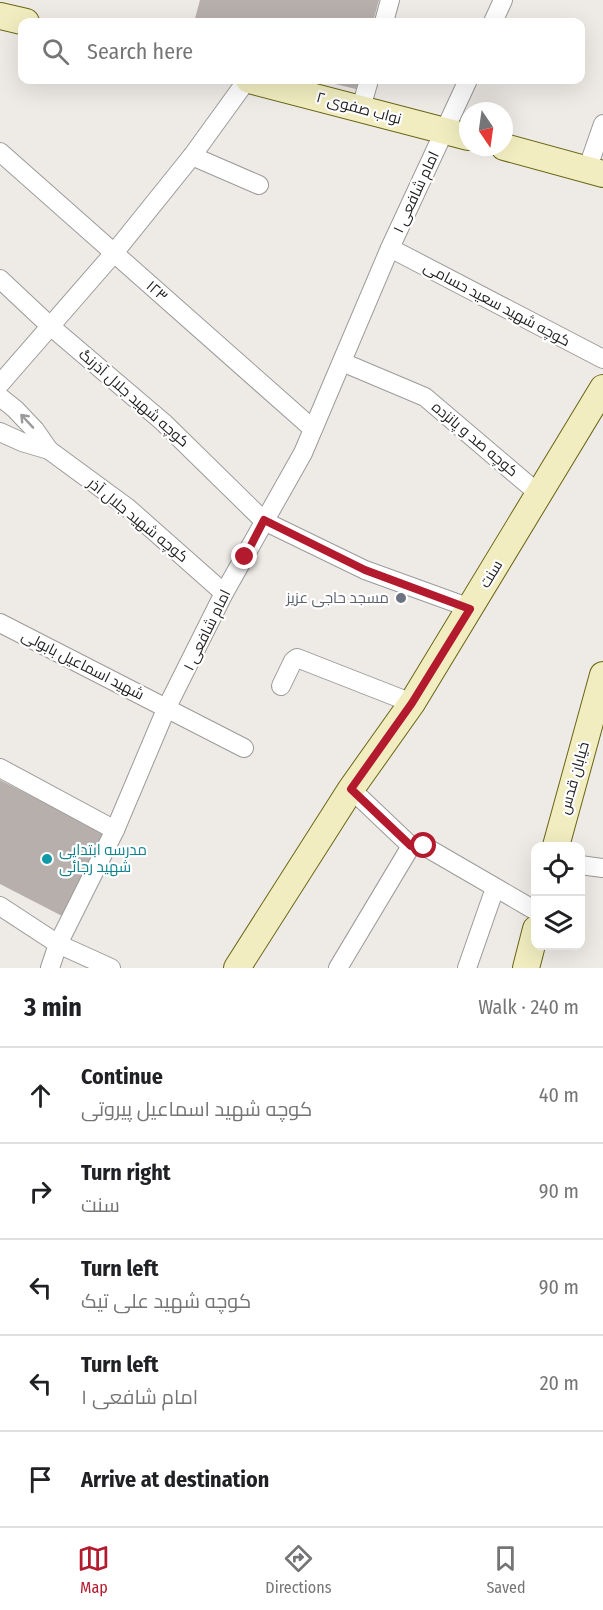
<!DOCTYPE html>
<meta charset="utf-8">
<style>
body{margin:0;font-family:"Fira Sans Condensed",Cairo,sans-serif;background:#f2f2f2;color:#202124}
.controls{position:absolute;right:18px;bottom:18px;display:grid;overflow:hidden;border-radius:12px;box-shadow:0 6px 24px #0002}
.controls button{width:54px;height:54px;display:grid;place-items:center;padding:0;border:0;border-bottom:2px solid #e0e0e0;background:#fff;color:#202124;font:30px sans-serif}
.compass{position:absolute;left:459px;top:102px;width:54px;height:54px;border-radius:50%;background:#fff;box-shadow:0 6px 24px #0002;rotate:167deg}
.stop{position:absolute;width:18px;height:18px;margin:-14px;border:4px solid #b31a2e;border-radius:50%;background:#fff}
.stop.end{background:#b31a2e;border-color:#fff;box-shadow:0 2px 6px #0008}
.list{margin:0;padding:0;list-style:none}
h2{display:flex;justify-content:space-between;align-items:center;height:78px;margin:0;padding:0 24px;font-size:26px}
h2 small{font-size:20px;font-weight:400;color:#757577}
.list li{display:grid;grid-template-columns:39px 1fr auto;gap:18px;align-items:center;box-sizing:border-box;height:96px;padding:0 24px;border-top:2px solid #e0e0e0}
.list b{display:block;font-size:22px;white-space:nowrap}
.list p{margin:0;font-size:20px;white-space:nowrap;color:#757577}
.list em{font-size:20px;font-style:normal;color:#757577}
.icon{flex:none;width:33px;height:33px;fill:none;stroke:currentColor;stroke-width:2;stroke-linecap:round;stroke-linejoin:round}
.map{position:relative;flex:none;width:603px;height:968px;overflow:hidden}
.search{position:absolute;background:#fff;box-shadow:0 6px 24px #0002;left:18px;right:18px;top:18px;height:66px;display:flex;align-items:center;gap:15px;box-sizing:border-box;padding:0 21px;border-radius:12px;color:#757577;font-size:22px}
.sheet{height:558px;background:#fff}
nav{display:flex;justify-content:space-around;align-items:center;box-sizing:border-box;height:84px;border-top:2px solid #e0e0e0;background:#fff;font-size:16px;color:#757577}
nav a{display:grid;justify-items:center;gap:3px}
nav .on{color:#b31a2e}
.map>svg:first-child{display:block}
</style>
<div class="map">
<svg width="603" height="968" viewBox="0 0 603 968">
<rect width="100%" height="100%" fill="#eeeae6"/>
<!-- building -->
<g fill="#b7afac">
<path d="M200 0H379L373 22H194Z"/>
<path d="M318 80H359L356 89Z"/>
<path d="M0 780 107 834 64 917 0 884Z"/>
</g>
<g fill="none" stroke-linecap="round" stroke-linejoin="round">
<!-- street casing -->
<g stroke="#9b9b9b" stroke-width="20">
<g id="street">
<path d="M384 22 390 0"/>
<path d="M493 22 503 0"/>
<path d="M361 108 369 80"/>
<path d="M0 152 313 429"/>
<path d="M192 156 259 185"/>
<path d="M587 170 603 124"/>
<path d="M390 248 603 359"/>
<path d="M0 279 49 325 163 422 264 521 365 570 470 608"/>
<path d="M342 362 425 397 539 494"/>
<path d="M0 384 114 253 192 156 247 80"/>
<path d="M0 397 15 409 35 430 49 450 128 508 224 593"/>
<path d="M0 432 22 442 49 450"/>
<path d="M0 623 244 748"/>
<path d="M281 686 293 661 297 658 412 703"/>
<path d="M0 768 115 830"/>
<path d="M351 789 411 846H424L536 911"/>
<path d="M580 865 603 868"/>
<path d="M0 906 58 944 111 968"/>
<path d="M50 968 58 944 115 830 167 707 224 593 303 453 390 248 468 80"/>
<path d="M338 968 411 846"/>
<path d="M467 968 495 888"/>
</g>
</g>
<!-- secondary casing -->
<g stroke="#686513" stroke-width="28">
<g id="secondary">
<path d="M0 16 26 22"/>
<path d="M249 80 468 137"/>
<path d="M504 147 603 174"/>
<path d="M556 846 603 675"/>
<path d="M237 968 351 789 412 703 603 388"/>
<path d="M526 968 536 929"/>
</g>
</g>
<!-- street -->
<use href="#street" stroke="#fff" stroke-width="18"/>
<!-- secondary -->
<use href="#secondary" stroke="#f1edc0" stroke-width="26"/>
</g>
<!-- one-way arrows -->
<defs><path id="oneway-shaft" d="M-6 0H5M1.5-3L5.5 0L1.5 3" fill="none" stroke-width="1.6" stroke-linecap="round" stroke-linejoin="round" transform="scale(1.5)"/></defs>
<use stroke="#9a9a9a" href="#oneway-shaft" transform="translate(27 421) rotate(-133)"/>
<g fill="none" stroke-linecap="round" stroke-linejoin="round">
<!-- route -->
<path stroke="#b31a2e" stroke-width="8" d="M245 557 264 520 365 570 470 609 412 703 351 789 411 846H424"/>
</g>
<!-- markers -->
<circle fill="#6b7280" stroke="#fff" stroke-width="2" cx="401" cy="598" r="6"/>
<circle fill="#0f9aa8" stroke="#fff" stroke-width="2" cx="47" cy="859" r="6"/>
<g text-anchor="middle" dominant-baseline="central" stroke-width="4.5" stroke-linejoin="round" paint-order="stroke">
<!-- street labels -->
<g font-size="15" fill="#1e1e1e" stroke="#fff">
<text transform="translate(359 108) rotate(15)">نواب صفوی ۲</text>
<text transform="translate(416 192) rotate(-65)">امام شافعی ۱</text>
<text transform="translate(157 291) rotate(41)">۱۲۳</text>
<text transform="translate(497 304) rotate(28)">کوچه شهید سعید حسامی</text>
<text transform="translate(134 398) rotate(41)">کوچه شهید جلال آذرنگ</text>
<text transform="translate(475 439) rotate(40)">کوچه صد و پانزده</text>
<text transform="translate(138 520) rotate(39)">کوچه شهید جلال آذر</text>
<text transform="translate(491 574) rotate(-59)">سنت</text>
<text transform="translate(207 630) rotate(-64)">امام شافعی ۱</text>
<text transform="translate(83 665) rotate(27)">شهید اسماعیل بابولی</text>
<text transform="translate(574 778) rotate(-74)">خیابان قدس</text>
</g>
<!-- worship labels -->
<g font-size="15" fill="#5b616d" stroke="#fff" text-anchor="end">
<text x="389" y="598">مسجد حاجی عزیز</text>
</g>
<!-- culture labels -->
<g font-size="15" fill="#0d838f" stroke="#fff" text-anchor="start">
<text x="59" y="850">مدرسه ابتدایی<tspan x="59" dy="17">شهید رجائی</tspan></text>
</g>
</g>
</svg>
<div class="controls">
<button><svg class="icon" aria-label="locate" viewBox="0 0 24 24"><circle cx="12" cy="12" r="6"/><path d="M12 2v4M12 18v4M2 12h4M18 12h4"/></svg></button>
<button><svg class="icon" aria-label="layers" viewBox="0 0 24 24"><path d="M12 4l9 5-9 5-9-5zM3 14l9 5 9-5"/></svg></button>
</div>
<svg class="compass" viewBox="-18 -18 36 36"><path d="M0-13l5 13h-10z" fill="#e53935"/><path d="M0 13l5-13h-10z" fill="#757577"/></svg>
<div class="stop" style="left:424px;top:846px"></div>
<div class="stop end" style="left:245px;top:557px"></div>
<div class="search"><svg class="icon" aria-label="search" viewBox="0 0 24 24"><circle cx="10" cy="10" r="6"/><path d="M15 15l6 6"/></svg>Search here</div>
</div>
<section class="sheet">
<h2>3 min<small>Walk · 240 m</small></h2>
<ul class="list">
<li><svg class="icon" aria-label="ahead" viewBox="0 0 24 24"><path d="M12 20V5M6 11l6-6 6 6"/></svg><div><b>Continue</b><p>کوچه شهید اسماعیل پیروتی</p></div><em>40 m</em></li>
<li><svg class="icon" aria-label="right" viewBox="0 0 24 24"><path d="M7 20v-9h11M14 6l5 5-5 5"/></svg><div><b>Turn right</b><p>سنت</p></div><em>90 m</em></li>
<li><svg class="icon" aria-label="left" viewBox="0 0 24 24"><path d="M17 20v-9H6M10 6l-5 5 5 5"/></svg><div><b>Turn left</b><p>کوچه شهید علی تیک</p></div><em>90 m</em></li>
<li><svg class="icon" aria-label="left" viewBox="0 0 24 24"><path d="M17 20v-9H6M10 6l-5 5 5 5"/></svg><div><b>Turn left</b><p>امام شافعی ۱</p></div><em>20 m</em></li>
<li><svg class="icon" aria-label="arrive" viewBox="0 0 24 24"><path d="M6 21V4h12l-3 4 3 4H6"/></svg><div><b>Arrive at destination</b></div></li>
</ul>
</section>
<nav>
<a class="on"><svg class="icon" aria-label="map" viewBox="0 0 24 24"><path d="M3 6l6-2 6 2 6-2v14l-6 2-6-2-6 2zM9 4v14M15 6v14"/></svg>Map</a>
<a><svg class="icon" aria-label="directions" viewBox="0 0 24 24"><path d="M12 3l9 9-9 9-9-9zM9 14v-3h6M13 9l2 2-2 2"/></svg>Directions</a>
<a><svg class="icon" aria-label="saved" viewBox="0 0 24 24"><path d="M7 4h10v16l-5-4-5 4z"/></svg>Saved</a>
</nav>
